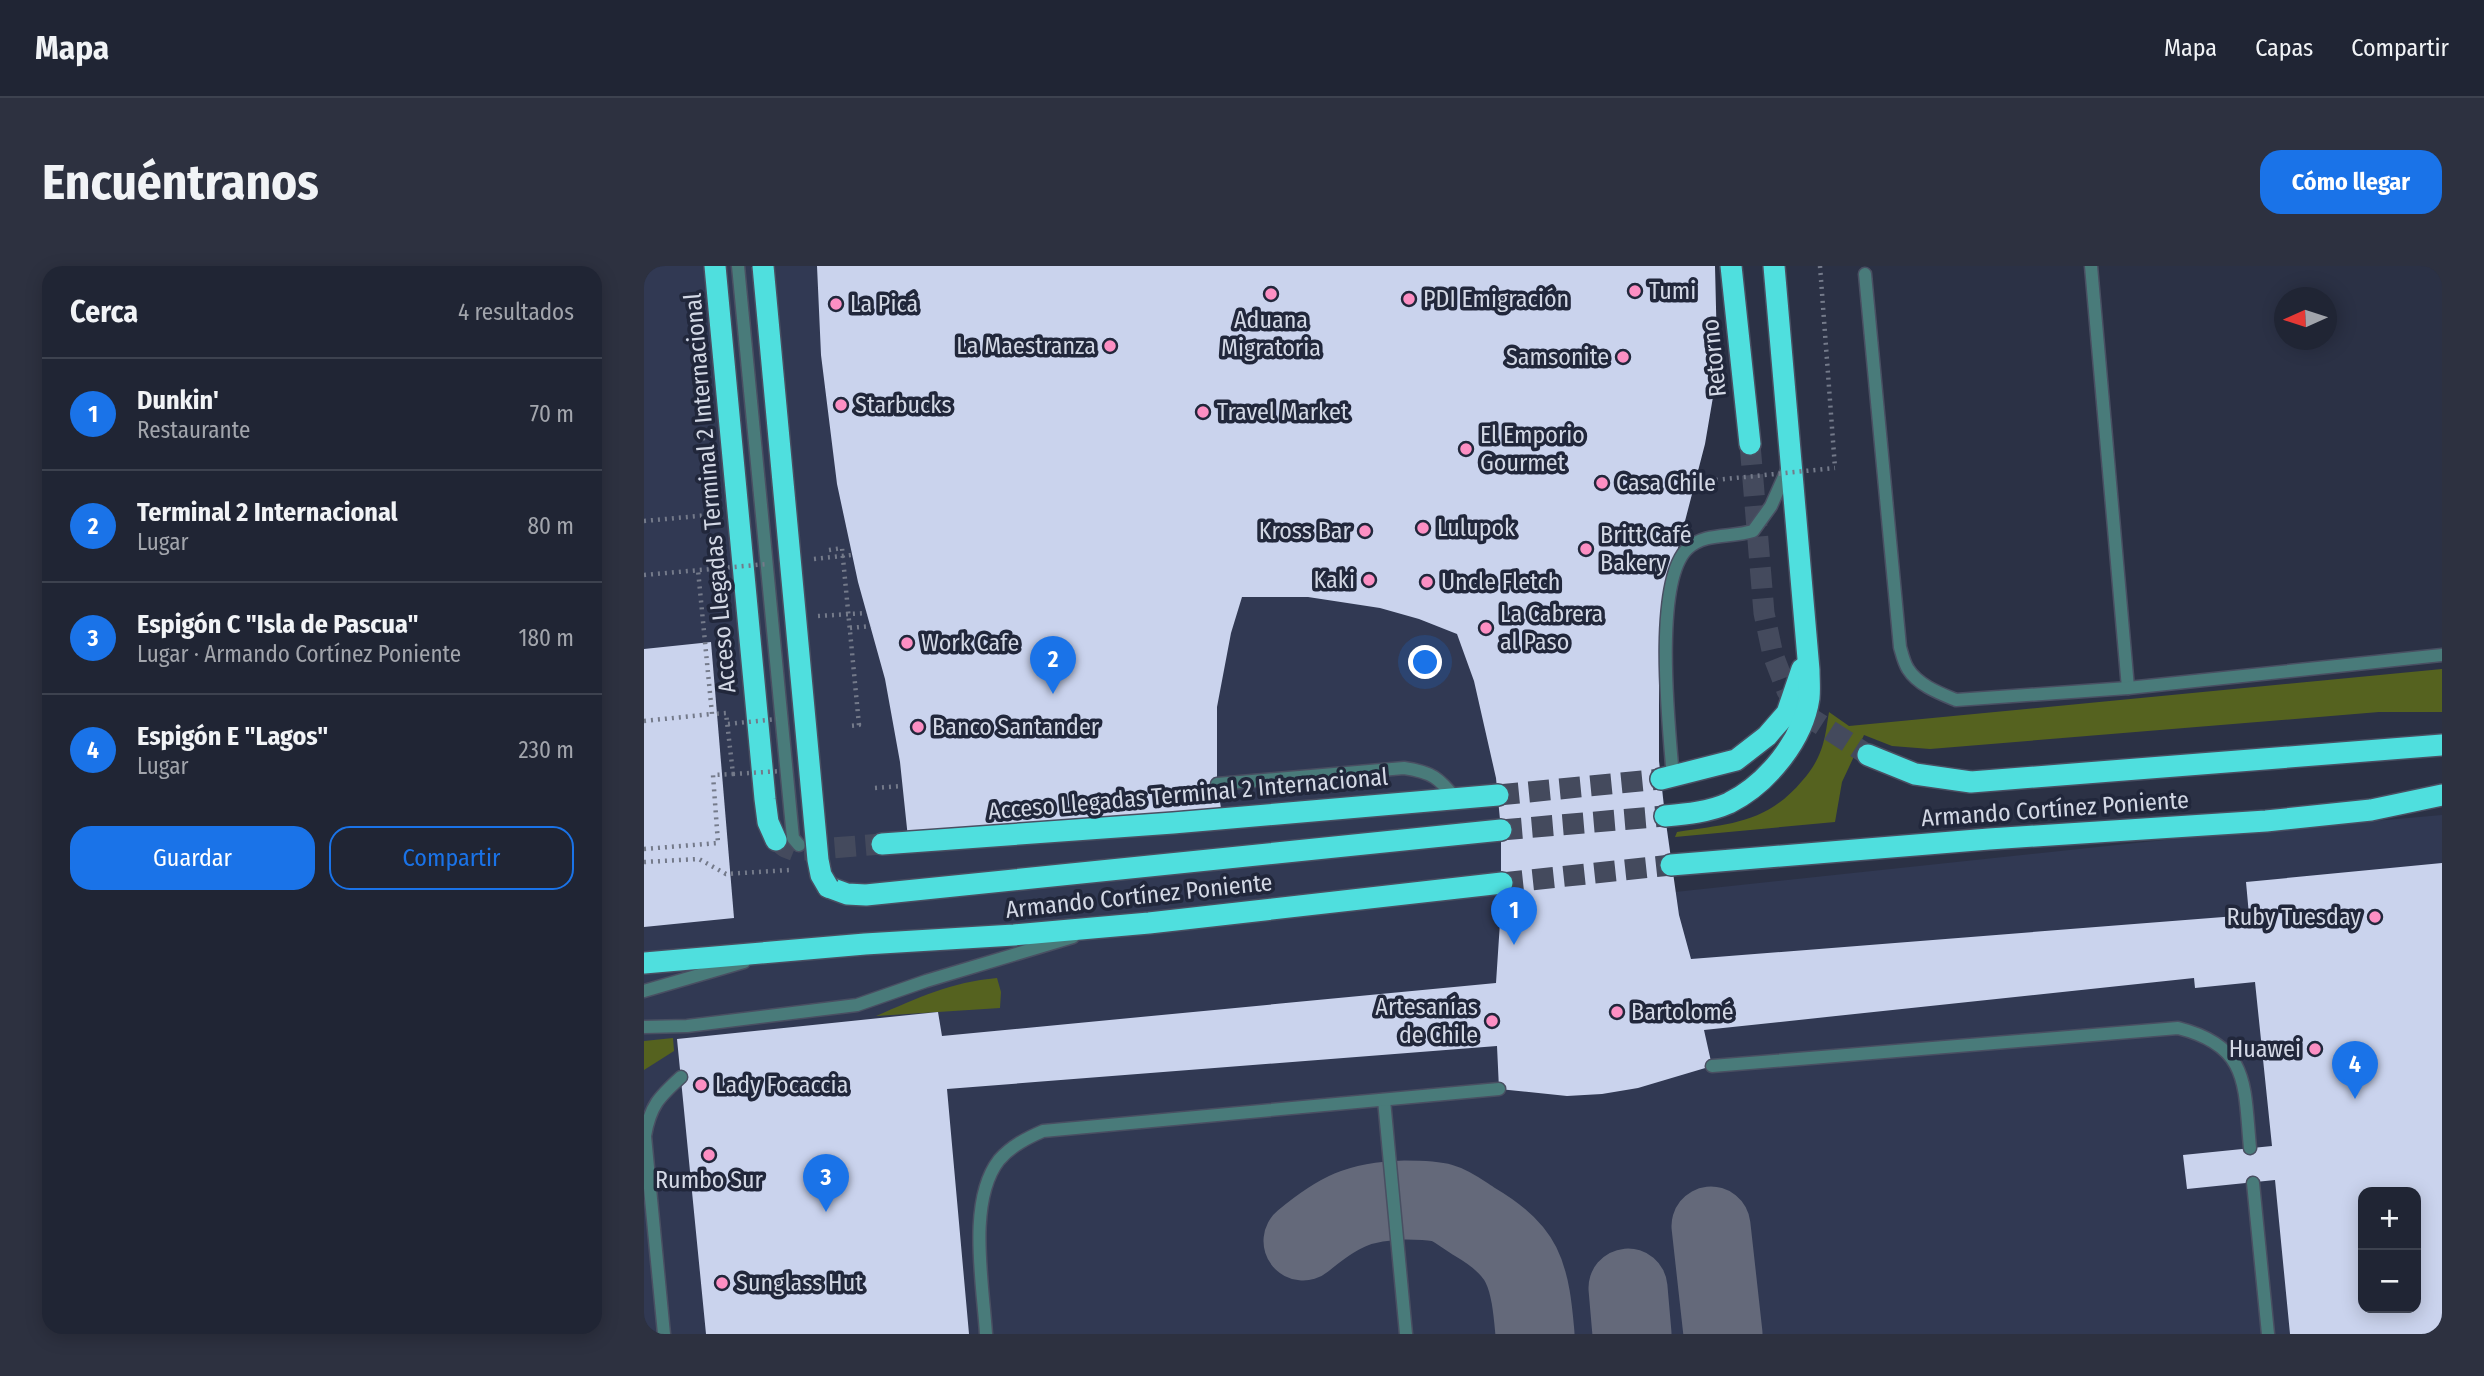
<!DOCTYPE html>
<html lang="es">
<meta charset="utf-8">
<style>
body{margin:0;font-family:"Fira Sans Condensed",sans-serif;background:#2d3140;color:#f1f3f6}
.controls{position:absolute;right:21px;bottom:21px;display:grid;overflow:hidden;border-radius:14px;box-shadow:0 4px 18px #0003}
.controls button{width:63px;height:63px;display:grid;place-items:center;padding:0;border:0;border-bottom:2px solid #3d424f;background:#202534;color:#f1f3f6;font:35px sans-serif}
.compass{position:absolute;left:1630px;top:21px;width:63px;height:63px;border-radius:50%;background:#202534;box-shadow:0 4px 18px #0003;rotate:267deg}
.you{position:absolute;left:782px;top:397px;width:24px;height:24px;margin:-18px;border:5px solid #fff;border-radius:50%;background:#1a73e8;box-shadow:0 0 0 10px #1a73e833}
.badge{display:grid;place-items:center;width:46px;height:46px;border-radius:50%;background:#1a73e8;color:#fff;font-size:23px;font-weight:700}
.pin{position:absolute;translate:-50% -58px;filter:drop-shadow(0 2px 4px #0008)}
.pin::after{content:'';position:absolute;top:37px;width:24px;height:21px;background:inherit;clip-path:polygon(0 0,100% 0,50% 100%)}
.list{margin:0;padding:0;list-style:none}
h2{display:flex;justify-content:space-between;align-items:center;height:91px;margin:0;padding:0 28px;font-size:30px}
h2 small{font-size:23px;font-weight:400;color:#a2a5ac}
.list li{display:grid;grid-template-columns:46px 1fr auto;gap:21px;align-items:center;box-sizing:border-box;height:112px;padding:0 28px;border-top:2px solid #3d424f}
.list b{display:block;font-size:26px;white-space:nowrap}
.list p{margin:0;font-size:23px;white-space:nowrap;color:#a2a5ac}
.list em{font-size:23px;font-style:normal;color:#a2a5ac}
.actions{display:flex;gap:14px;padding:21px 28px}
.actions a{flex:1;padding:16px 0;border:2px solid #1a73e8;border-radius:21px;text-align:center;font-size:24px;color:#1a73e8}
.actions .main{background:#1a73e8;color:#fff}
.map{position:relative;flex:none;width:1798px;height:1068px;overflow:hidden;border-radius:21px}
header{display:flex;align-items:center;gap:42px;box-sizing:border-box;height:98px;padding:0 35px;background:#202534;border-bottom:2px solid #3d424f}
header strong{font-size:33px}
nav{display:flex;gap:38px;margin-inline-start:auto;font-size:24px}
.intro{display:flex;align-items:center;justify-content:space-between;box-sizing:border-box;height:168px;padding:0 42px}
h1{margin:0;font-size:49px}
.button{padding:18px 32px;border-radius:21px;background:#1a73e8;color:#fff;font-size:24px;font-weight:700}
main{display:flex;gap:42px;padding:0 42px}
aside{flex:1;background:#202534;border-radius:21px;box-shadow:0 4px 18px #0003}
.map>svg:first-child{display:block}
</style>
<header>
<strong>Mapa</strong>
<nav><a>Mapa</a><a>Capas</a><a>Compartir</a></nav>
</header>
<div class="intro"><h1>Encuéntranos</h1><a class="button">Cómo llegar</a></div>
<main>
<aside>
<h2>Cerca<small>4 resultados</small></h2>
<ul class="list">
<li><span class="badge">1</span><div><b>Dunkin'</b><p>Restaurante</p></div><em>70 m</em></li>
<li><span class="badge">2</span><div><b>Terminal 2 Internacional</b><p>Lugar</p></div><em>80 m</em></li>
<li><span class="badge">3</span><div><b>Espigón C &quot;Isla de Pascua&quot;</b><p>Lugar · Armando Cortínez Poniente</p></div><em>180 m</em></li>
<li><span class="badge">4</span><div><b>Espigón E &quot;Lagos&quot;</b><p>Lugar</p></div><em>230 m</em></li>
</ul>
<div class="actions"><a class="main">Guardar</a><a>Compartir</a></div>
</aside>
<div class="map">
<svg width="1798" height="1068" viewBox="0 0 1798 1068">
<rect width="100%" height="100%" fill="#2b3145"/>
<!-- built -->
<path fill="#313953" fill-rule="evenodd" d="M0 0H1071L1073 83 1069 131 1061 178 1027 309 1015 399V495L1031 626 1548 571 1798 549V1068H0ZM1719 926H1772V1042H1719Z"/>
<!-- green -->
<g fill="#55621f">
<path d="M1798 403V446H1735L1286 483 1248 480 1220 469 1198 516 1191 556 1031 571 1033 566C1084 558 1122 558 1158 515 1168 504 1175 492 1179 478 1182 468 1183 457 1185 446L1205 460Z"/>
<path d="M353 712 357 726 356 742 232 750C274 732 307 716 353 712Z"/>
<path d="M29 772 30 785 0 804V775Z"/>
</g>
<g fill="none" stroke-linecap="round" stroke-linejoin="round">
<!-- taxiway -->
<g stroke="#64697a" stroke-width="79">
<path d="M1067 960 1079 1068"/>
<path d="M659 975C694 946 715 935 761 934 773 934 787 934 798 937 809 940 821 950 831 956 848 966 868 981 877 999 887 1019 889 1046 891 1068"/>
<path d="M984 1022 988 1068"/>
</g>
</g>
<!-- building -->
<g fill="#cad3ed" fill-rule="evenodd">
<path d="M173 0H1071L1073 83 1069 131 1061 178 1027 309 1015 399V495L1021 550 1035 649 1047 693 1605 649 1602 616 1798 597V1068H1646L1631 914 1543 923 1539 889 1628 880 1611 716 1551 722 1550 712 1060 764 1068 800 994 822 958 828 923 830 855 823 853 780 303 823 325 1068H62L33 773 294 746 298 770 852 717 857 641V564L852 512 830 415 813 368 775 353 736 342 664 331H598L587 367 573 441V518L578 548 264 572 256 496 241 413 214 316 193 218 177 89ZM1719 926H1772V1042H1719Z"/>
<path d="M67 376 90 652 0 661V383Z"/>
</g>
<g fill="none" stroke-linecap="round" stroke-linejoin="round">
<!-- highway-tunnel -->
<g stroke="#444a5d" stroke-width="21" stroke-dasharray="21 10" stroke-linecap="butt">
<path d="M1106 178 1120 347 1129 389 1143 425 1168 453 1224 489"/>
<path d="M854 529 1017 513"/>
<path d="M857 564 1021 550"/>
<path d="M132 574 141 581 151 585 238 578"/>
<path d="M858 617 1027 599"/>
</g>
<!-- lane casing -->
<g stroke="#494f62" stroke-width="15">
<g id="lane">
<path d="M94 0 149 572 155 579"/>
<path d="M1447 0 1484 422"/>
<path d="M1221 8 1256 381C1258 388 1260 397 1264 403 1274 419 1295 427 1312 434L1484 422 1798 389"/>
<path d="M1029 511C1025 463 1009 317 1043 283 1061 266 1087 272 1109 265L1127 240 1143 204"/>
<path d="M573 518 760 502C788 506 795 512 812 533"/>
<path d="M0 725 100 696"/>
<path d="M0 761 43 760 213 739 282 715 429 671"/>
<path d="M1068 800 1534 762C1606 780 1600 819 1606 882"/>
<path d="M740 834 762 1068"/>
<path d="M1609 917 1624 1068"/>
<path d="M20 1068 1 870C6 840 15 831 37 811"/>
<path d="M342 1068C339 1018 323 935 355 894 367 880 383 872 399 865L855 823"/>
</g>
</g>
<!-- highway casing -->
<g stroke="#494f62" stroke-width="24">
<g id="highway">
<path d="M71 0 121 533 124 556 132 574"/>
<path d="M1087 0 1106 178"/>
<path d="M1224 489 1271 508 1327 516 1798 479"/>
<path d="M1017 513 1092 494 1123 470 1143 447 1158 403"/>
<path d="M1021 550C1043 548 1065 546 1085 537 1123 518 1159 474 1165 432 1166 423 1165 413 1165 404L1130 0"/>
<path d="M238 578 529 557 854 529"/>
<path d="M1027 599 1345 573 1622 555 1727 544 1798 529"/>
<path d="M184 621 203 628 222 629 857 564"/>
<path d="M0 697 221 678 370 669 505 657 858 617"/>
</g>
</g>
<!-- path -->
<g stroke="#747a8a" stroke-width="4.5" stroke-dasharray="2 5" stroke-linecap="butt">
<path d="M1176 0 1191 202"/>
<path d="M0 255 65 249 58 162"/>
<path d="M174 350 223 347"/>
<path d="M206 362 227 360"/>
<path d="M0 455 68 448"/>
<path d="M231 522 258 520"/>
<path d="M0 583 74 577 69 509 89 508 82 447 68 448 54 304"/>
<path d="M0 596 55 593 82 608 145 604"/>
</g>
<!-- lane -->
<use href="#lane" stroke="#497b7a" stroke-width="12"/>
<!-- highway -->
<use href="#highway" stroke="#4fdfde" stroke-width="21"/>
<!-- highway-bridge casing -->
<g stroke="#494f62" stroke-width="24" stroke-linecap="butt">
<path id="highway-bridge" d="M119 0 174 594 177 609 184 621"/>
</g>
<!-- path-bridge -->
<g stroke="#747a8a" stroke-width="4.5" stroke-dasharray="2 5" stroke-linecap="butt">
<path d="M1051 216 1191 202"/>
<path d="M185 284 198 282 215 459 204 460"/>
<path d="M170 293 208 289"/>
<path d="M0 309 123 298"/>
<path d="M84 458 133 453"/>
<path d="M89 508 138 505"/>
</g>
<!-- highway-bridge -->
<use href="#highway-bridge" stroke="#4fdfde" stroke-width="21"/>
</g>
<!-- markers -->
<g fill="#fc8fc3" stroke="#21273b" stroke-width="2.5">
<circle cx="991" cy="25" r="7"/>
<circle cx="627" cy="28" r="7"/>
<circle cx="765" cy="33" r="7"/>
<circle cx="192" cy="38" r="7"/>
<circle cx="466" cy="80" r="7"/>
<circle cx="979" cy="91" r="7"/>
<circle cx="197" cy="139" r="7"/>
<circle cx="559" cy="146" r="7"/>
<circle cx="822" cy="183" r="7"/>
<circle cx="958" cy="217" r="7"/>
<circle cx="779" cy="262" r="7"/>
<circle cx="721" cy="265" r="7"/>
<circle cx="942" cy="283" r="7"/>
<circle cx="725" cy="314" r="7"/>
<circle cx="783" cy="316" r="7"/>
<circle cx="842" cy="362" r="7"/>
<circle cx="263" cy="377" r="7"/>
<circle cx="274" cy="461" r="7"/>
<circle cx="1731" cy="651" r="7"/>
<circle cx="973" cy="746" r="7"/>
<circle cx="848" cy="755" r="7"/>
<circle cx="1671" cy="783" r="7"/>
<circle cx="57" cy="819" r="7"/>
<circle cx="65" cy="889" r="7"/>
<circle cx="78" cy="1017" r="7"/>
</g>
<g text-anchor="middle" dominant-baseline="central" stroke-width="7" stroke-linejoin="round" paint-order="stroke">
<!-- poi labels -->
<g font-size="24" fill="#d3d8e5" stroke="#21273b" text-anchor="start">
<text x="1005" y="25">Tumi</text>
<text x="779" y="33">PDI Emigración</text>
<text x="206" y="38">La Picá</text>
<text x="627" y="54" text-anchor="middle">Aduana<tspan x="627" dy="28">Migratoria</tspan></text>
<text x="452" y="80" text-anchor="end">La Maestranza</text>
<text x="965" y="91" text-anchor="end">Samsonite</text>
<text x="211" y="139">Starbucks</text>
<text x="573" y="146">Travel Market</text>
<text x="836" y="169">El Emporio<tspan x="836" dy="28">Gourmet</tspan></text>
<text x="972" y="217">Casa Chile</text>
<text x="793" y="262">Lulupok</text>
<text x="707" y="265" text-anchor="end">Kross Bar</text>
<text x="956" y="269">Britt Café<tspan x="956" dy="28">Bakery</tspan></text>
<text x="711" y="314" text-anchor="end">Kaki</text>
<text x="797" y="316">Uncle Fletch</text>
<text x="856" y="348">La Cabrera<tspan x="856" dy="28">al Paso</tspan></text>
<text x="277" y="377">Work Cafe</text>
<text x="288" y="461">Banco Santander</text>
<text x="1717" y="651" text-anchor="end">Ruby Tuesday</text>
<text x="834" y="741" text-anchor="end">Artesanías<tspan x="834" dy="28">de Chile</tspan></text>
<text x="987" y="746">Bartolomé</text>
<text x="1657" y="783" text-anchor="end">Huawei</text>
<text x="71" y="819">Lady Focaccia</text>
<text x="65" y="914" text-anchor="middle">Rumbo Sur</text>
<text x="92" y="1017">Sunglass Hut</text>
</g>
<!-- street labels -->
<g font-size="24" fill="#d3d8e5" stroke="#21273b">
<text transform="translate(1070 92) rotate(-96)">Retorno</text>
<text transform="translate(66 227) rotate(-95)">Acceso Llegadas Terminal 2 Internacional</text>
<text transform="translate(544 528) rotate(-5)">Acceso Llegadas Terminal 2 Internacional</text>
<text transform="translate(1411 543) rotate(-4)">Armando Cortínez Poniente</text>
<text transform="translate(495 630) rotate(-6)">Armando Cortínez Poniente</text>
</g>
</g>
</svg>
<div class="controls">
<button>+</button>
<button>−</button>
</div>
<svg class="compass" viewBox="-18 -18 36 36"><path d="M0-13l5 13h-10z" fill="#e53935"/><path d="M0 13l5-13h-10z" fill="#a2a5ac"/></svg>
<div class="you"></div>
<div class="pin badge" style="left:870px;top:679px">1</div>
<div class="pin badge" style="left:409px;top:428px">2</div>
<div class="pin badge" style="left:182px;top:946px">3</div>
<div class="pin badge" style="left:1711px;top:833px">4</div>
</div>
</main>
